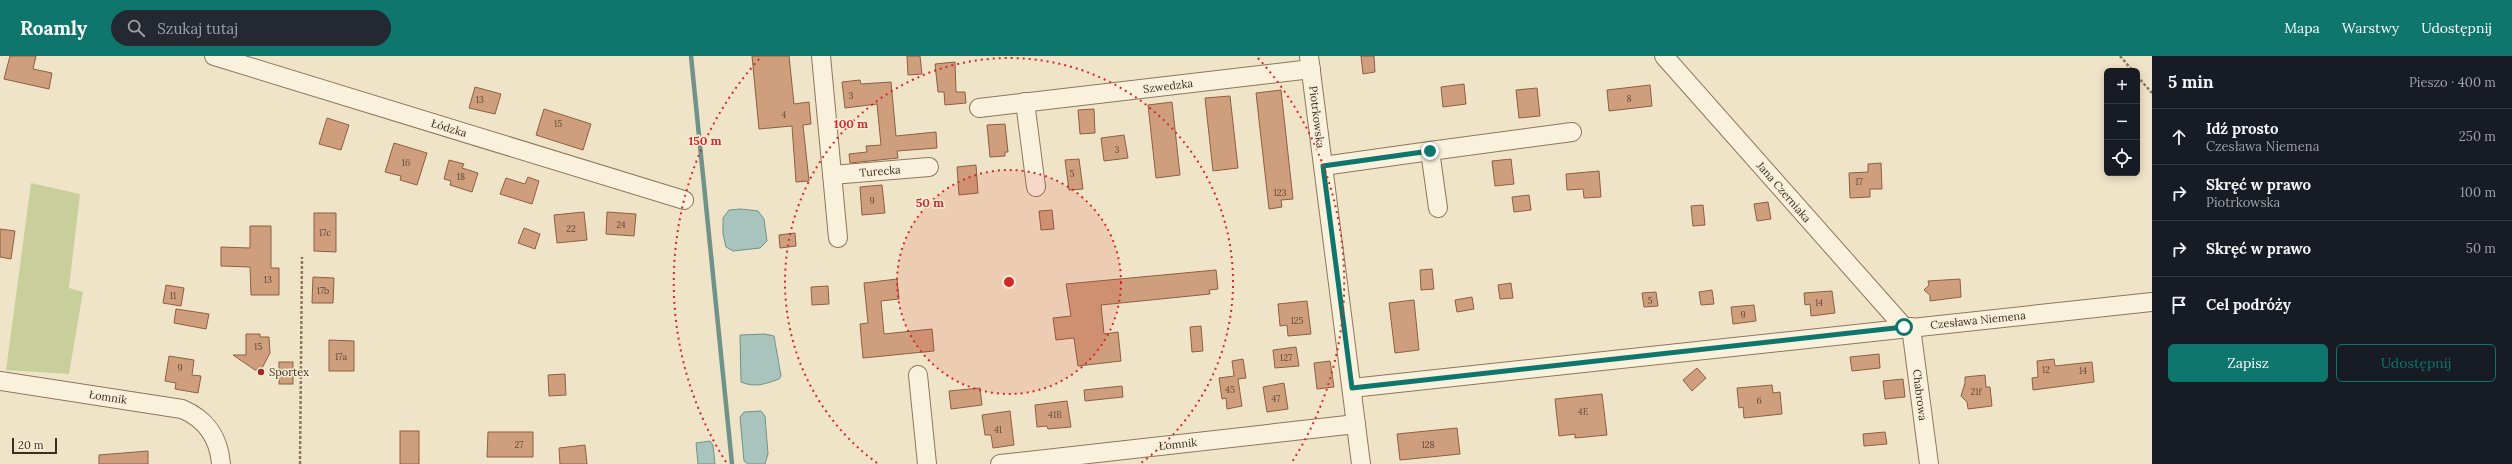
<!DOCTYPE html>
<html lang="pl">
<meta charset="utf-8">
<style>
body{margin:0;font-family:Lora,serif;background:#242831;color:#f1f3f6}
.controls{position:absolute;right:12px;top:12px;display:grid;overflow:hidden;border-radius:6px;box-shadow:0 2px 10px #0003}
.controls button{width:36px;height:36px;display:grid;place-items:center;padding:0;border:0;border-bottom:1px solid #363941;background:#171b24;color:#f1f3f6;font:20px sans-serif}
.scale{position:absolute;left:12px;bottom:10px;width:45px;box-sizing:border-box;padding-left:4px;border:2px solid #3d2e20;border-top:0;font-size:11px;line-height:14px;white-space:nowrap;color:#3d2e20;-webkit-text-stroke:3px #f7eed8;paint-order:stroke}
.stop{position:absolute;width:12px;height:12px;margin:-9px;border:3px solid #0f766e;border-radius:50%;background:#fff}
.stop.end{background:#0f766e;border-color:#fff;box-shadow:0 1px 4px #0008}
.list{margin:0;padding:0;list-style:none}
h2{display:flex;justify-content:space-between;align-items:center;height:52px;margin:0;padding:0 16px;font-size:17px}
h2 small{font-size:13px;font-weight:400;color:#9ea1a6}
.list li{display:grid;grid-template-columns:26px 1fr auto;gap:12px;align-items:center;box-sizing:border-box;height:56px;padding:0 16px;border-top:1px solid #363941}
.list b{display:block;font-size:15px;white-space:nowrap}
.list p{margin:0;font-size:13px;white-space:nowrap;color:#9ea1a6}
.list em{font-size:13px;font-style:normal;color:#9ea1a6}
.actions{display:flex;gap:8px;padding:12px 16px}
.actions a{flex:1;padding:9px 0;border:1px solid #0f766e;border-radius:6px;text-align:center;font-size:14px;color:#0f766e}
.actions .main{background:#0f766e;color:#fff}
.icon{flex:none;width:22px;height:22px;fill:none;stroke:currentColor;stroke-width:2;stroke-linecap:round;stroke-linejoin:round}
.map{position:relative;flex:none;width:2152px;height:408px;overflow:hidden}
header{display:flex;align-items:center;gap:24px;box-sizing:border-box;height:56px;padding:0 20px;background:#0f766e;color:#fff}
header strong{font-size:19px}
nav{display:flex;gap:22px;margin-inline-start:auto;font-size:14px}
.search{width:280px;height:36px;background:#242831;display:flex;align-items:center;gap:10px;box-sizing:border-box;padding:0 14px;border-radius:22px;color:#9ea1a6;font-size:15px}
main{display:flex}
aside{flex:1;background:#171b24}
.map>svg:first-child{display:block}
</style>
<header>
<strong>Roamly</strong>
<div class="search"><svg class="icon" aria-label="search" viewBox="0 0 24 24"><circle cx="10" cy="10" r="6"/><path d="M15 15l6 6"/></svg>Szukaj tutaj</div>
<nav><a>Mapa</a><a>Warstwy</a><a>Udostępnij</a></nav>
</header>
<main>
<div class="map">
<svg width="2152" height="408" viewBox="0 0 2152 408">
<rect width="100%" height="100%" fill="#f0e4c8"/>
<!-- green -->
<path fill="#c9cf9b" d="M31 127 80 138 69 232 83 236 69 318 6 314Z"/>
<!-- water -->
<g fill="#a9c4bc" stroke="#6f938a">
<path d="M741 153 758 155 764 163 767 185 760 192 733 195 726 191 723 178V162L729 154Z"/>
<path d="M765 278 774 280 781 320 779 323C765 328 755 332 741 326L740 279Z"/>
<path d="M761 355 765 360 768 398 765 408H748L744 405 740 361 744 356Z"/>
<path d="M710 385 713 389 715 408H698L696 387Z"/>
</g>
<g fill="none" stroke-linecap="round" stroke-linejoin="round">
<!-- stream -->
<path stroke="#6f938a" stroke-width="4.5" d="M691 0 732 408"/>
</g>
<!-- building -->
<g fill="#cf9f7d" stroke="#8d5f41">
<path d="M10 0H36L33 13 52 17 49 33 4 23Z"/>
<path d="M752 0H789L794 48 809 46 811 68 803 69 809 125 796 126 792 70 759 73Z"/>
<path d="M907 0H920L922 18 908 19Z"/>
<path d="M1361 0H1374L1375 16 1363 18Z"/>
<path d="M955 6 956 36H965L966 47 945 49 944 36H938L935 8Z"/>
<path d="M860 24 861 28 891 26 896 80 936 76 937 92 897 95 898 102 850 107 849 98 867 96 866 90 881 89 877 48 845 52 842 26Z"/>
<path d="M1464 28 1466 48 1443 51 1441 31Z"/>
<path d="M1650 29 1652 50 1609 55 1607 34Z"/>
<path d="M475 31 501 38 495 58 469 52Z"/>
<path d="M1537 32 1540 60 1519 62 1516 34Z"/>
<path d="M1281 34 1293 143 1281 144 1282 151 1269 153 1256 37Z"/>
<path d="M1230 40 1238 112 1213 115 1205 42Z"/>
<path d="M1172 46 1180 119 1156 122 1148 49Z"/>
<path d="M544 53 591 68 583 94 536 79Z"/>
<path d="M1094 53 1095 77 1080 78 1078 54Z"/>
<path d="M327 62 349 69 341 94 319 88Z"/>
<path d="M1005 68 1008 96H1005V100L990 101 987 69Z"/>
<path d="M1124 79 1128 102 1104 105 1101 82Z"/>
<path d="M394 87 427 97 417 129 400 124 401 120 385 116Z"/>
<path d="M1079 103 1083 133 1069 134 1065 104Z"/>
<path d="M1511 103 1514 128 1495 130 1492 105Z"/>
<path d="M449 104 464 108 462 112 478 117 472 136 450 129 451 125 444 123Z"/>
<path d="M1881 107 1882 133H1870V141L1850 142 1849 117 1868 116V108Z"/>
<path d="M976 109 978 137 959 139 957 111Z"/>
<path d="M1599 115 1601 141 1584 142 1583 133 1567 134 1566 118Z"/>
<path d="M528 121 539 125 532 148 500 138 506 122 525 128Z"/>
<path d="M882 129 885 157 862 159 860 131Z"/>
<path d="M1529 139 1531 154 1514 156 1512 141Z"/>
<path d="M1768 146 1771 163 1757 165 1754 148Z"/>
<path d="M1703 149 1705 169 1693 170 1691 150Z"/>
<path d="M1052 154 1054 173 1041 174 1039 155Z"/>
<path d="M584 156 587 184 557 187 554 159Z"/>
<path d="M607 156 636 158 634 180 606 178Z"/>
<path d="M314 157H336V196L314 195Z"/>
<path d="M250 170H271V212H279V239H251L250 211 221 210V191L250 192Z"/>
<path d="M524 172 540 178 535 193 518 187Z"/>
<path d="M0 173 15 175 11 203 0 201Z"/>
<path d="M795 177 796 190 780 192 779 179Z"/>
<path d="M1432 213 1434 233 1421 234 1420 214Z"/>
<path d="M1216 214 1218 233 1209 234 1210 238 1101 249 1104 278 1118 276 1121 305 1078 310 1074 282 1056 284 1053 262 1071 260 1066 228Z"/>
<path d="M313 221 334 222 333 247H312Z"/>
<path d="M897 223 899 243 881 245 884 278 932 273 934 295 863 302 860 268 868 267 864 227Z"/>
<path d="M1960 223 1961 241 1930 245V239L1924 234 1929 229 1928 225Z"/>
<path d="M1511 227 1513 242 1500 243 1498 229Z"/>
<path d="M166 229 184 232 181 250 163 247Z"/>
<path d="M828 230 829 248 812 249 811 231Z"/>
<path d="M1712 234 1714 248 1701 249 1699 236Z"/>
<path d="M1832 235 1835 257 1811 260 1810 248 1805 249 1804 237Z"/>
<path d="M1656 236 1658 250 1644 251 1642 237Z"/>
<path d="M1472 241 1474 253 1457 256 1455 244Z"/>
<path d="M1414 244 1419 294 1395 297 1389 247Z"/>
<path d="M1307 245 1311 278 1288 280 1287 269 1280 270 1278 248Z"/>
<path d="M1754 249 1756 265 1733 268 1731 251Z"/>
<path d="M176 253 209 258 206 273 174 267Z"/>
<path d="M1201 270 1203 295 1192 296 1190 271Z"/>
<path d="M246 278H260V281H269L270 297 261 314H255L233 299H246Z"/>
<path d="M329 284 354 285V315H329Z"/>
<path d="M1296 291 1299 310 1275 312 1273 294Z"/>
<path d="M1879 298 1880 312 1852 315 1850 301Z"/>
<path d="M169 300 194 304 192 319 201 320 198 337 175 333 176 327 165 325Z"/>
<path d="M1243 303 1246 322 1238 323 1242 350 1227 353 1226 342 1222 343 1219 322 1234 320 1232 305Z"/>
<path d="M2054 303 2055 310 2092 306 2094 326 2033 334 2032 322 2038 321 2037 305Z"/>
<path d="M1330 305 1334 331 1317 333 1314 307Z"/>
<rect x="279" y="306" width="14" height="22"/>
<path d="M1697 312 1706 322 1692 335 1683 324Z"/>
<path d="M565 318 566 339 549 340 548 319Z"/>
<path d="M1985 319 1986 331H1990L1992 350 1968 353 1967 346 1961 340 1965 327V321Z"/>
<path d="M1903 323 1905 341 1885 343 1883 325Z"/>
<path d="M1284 327 1288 353 1267 356 1263 331Z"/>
<path d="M1772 329 1773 337 1780 336 1782 358 1744 362 1743 351 1739 352 1737 332Z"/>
<path d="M1122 330 1123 341 1085 345 1084 334Z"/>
<path d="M980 332 982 349 951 353 949 335Z"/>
<path d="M1602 338 1607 379 1575 382V378L1559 380 1555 343Z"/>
<path d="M1067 345 1071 371 1048 373 1047 370 1037 371 1035 349Z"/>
<path d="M1010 355 1014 389 993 392 991 379H985L982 359Z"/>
<path d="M1457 372 1460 398 1400 404 1397 378Z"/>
<rect x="400" y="375" width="19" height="33"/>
<path d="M488 376H533V401H487Z"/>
<path d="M1885 376 1887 388 1864 390 1863 378Z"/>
<path d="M585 389 587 408H560L559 392Z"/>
<path d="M148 395V408H99V399Z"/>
</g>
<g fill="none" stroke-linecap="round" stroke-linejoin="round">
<!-- minor casing -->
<g stroke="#8d765c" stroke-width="20">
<g id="minor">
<path d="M214 0 684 144"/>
<path d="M821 0 838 182"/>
<path d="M1309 0 1361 408"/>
<path d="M1664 0 1904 271"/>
<path d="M1025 46 1036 131"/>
<path d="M979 52 1311 13"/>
<path d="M1430 95 1572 76"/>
<path d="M1323 110 1430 95 1438 152"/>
<path d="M832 119 929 111"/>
<path d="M1911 271 1929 408"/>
<path d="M918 319 927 408"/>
<path d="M0 325 182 353C206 363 219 382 221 408"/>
<path d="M1352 332 2152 246"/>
<path d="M1000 408 1356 368"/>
</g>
</g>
<!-- path -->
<g stroke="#8d765c" stroke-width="2.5" stroke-dasharray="3 2" stroke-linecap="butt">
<path d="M2120 0 2133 15"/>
<path d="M2137 20 2152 37"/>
<path d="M300 408 302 201"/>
</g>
<!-- minor -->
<use href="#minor" stroke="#faf1dc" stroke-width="18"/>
</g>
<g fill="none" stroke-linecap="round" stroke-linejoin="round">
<!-- route -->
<path stroke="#0f766e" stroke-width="5" d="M1430 95 1323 110 1352 332 1904 271"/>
</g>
<!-- distance rings -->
<circle cx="1009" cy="226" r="112" fill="#d62828" fill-opacity=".12"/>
<g fill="none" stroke="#d62828" stroke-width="2" stroke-dasharray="2 4">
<circle cx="1009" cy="226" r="112"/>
<path d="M877 407A224 224 0 1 1 1141 407"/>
<path d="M726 406A335 335 0 0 1 760 2M1258 2A335 335 0 0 1 1292 406"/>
</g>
<!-- markers -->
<circle fill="#9e2a2b" stroke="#f7eed8" stroke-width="1.5" cx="261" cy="316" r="4"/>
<g text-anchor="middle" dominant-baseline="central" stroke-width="3" stroke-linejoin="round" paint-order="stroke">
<!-- number labels -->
<g font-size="9" fill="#624a37">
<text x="851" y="39">3</text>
<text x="1629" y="42">8</text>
<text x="480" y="43">13</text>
<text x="784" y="58">4</text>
<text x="558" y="67">15</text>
<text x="1117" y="93">3</text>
<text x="406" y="106">16</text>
<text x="1072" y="117">5</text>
<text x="461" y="120">18</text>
<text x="1859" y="125">17</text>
<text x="1280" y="136">123</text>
<text x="872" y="144">9</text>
<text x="621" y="168">24</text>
<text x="571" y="172">22</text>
<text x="325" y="176">17c</text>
<text x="268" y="223">13</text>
<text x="323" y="234">17b</text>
<text x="173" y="239">11</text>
<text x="1650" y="244">5</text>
<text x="1819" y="246">14</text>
<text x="1743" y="258">9</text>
<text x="1297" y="264">125</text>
<text x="258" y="290">15</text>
<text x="341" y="300">17a</text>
<text x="1286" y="301">127</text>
<text x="180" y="311">9</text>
<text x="2046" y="313">12</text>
<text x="2083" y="314">14</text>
<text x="1230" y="333">45</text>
<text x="1976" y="335">21f</text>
<text x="1276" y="342">47</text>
<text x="1759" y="344">6</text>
<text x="1583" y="355">4E</text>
<text x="1055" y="358">41B</text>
<text x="998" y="373">41</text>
<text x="519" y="388">27</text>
<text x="1428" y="388">128</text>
</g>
<!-- street labels -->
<g font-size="11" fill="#3d2e20" stroke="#f7eed8">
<text transform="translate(1168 30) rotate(-7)">Szwedzka</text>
<text transform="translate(1317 61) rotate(83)">Piotrkowska</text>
<text transform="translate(449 72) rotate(17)">Łódzka</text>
<text transform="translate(880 115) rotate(-5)">Turecka</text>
<text transform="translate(1784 136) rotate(49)">Jana Czerniaka</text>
<text transform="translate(1978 264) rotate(-6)">Czesława Niemena</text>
<text transform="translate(1920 339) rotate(83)">Chabrowa</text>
<text transform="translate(108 341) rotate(9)">Łomnik</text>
<text transform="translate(1178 388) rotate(-6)">Łomnik</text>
</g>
<!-- poi labels -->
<g font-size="11" fill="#3d2e20" stroke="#f7eed8" text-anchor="start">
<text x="269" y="316">Sportex</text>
</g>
</g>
<circle cx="1009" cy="226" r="6" fill="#d62828" stroke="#f7eed8" stroke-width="2"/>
<g font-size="12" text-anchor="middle" font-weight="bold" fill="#d62828" stroke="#f7eed8" stroke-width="3" stroke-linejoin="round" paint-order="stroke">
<text x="851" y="72">100 m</text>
<text x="705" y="89">150 m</text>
<text x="930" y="151">50 m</text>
</g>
</svg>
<div class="controls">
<button>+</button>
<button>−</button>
<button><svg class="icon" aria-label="locate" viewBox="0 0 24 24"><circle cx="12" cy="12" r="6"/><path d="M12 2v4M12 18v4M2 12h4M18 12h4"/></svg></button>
</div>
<div class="scale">20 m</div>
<div class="stop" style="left:1904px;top:271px"></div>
<div class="stop end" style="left:1430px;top:95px"></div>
</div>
<aside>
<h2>5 min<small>Pieszo · 400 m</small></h2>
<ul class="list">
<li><svg class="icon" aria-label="ahead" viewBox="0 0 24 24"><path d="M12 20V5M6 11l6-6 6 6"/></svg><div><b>Idź prosto</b><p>Czesława Niemena</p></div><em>250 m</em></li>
<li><svg class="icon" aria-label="right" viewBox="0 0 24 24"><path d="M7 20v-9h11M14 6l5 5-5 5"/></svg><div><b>Skręć w prawo</b><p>Piotrkowska</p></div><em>100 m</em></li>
<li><svg class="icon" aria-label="right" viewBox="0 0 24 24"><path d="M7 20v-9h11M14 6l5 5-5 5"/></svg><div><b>Skręć w prawo</b></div><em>50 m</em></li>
<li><svg class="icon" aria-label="arrive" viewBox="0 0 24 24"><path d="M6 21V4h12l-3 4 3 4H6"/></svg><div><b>Cel podróży</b></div></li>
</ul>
<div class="actions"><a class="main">Zapisz</a><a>Udostępnij</a></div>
</aside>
</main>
